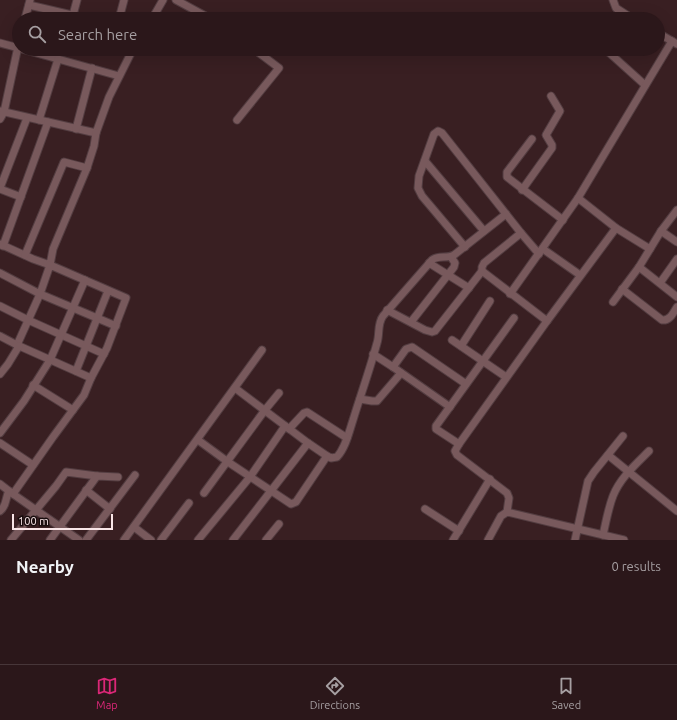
<!DOCTYPE html>
<style>
body{margin:0;font-family:Ubuntu,sans-serif;background:#372427;color:#f1f3f6}
.scale{position:absolute;left:12px;bottom:10px;width:101px;box-sizing:border-box;padding-left:4px;border:2px solid #f8e5e7;border-top:0;font-size:11px;line-height:14px;white-space:nowrap;color:#f8e5e7;-webkit-text-stroke:3px #190d0e;paint-order:stroke}
.list{margin:0;padding:0;list-style:none}
h2{display:flex;justify-content:space-between;align-items:center;height:52px;margin:0;padding:0 16px;font-size:17px}
h2 small{font-size:13px;font-weight:400;color:#a69fa2}
.icon{flex:none;width:22px;height:22px;fill:none;stroke:currentColor;stroke-width:2;stroke-linecap:round;stroke-linejoin:round}
.map{position:relative;flex:none;width:677px;height:540px;overflow:hidden}
.search{position:absolute;background:#2b171a;box-shadow:0 4px 16px #0002;left:12px;right:12px;top:12px;height:44px;display:flex;align-items:center;gap:10px;box-sizing:border-box;padding:0 14px;border-radius:22px;color:#a69fa2;font-size:15px}
.sheet{height:124px;background:#2b171a}
nav{display:flex;justify-content:space-around;align-items:center;box-sizing:border-box;height:56px;border-top:1px solid #473639;background:#2b171a;font-size:11px;color:#a69fa2}
nav a{display:grid;justify-items:center;gap:2px}
nav .on{color:#db2777}
.map>svg:first-child{display:block}
</style>
<div class="map">
<svg width="677" height="540" viewBox="0 0 677 540">
<rect width="100%" height="100%" fill="#391f22"/>
<g fill="none" stroke-linecap="round" stroke-linejoin="round">
<!-- minor casing -->
<g stroke="#533d41" stroke-width="9">
<g id="minor">
<path d="M176 0 211 19"/>
<path d="M613 0 616 8 633 19"/>
<path d="M29 5 89 19"/>
<path d="M73 15 77 0"/>
<path d="M25 19 30 0"/>
<path d="M119 19 124 0"/>
<path d="M152 19 163 0"/>
<path d="M615 19 619 11"/>
<path d="M658 33 677 44"/>
<path d="M0 43 19 48"/>
<path d="M22 49 119 76"/>
<path d="M605 49 645 85"/>
<path d="M0 111 96 133 109 97 133 49"/>
<path d="M0 119 4 112 19 42"/>
<path d="M39 120 58 59"/>
<path d="M237 120 279 68 254 49"/>
<path d="M76 129 92 68"/>
<path d="M532 139 507 172V177L563 220"/>
<path d="M425 161 484 231"/>
<path d="M0 188 27 118"/>
<path d="M0 189 21 197"/>
<path d="M522 190 552 148V145L546 135 560 111 551 96"/>
<path d="M578 198 616 228 650 249"/>
<path d="M661 231 677 242"/>
<path d="M0 244 33 259 50 265 53 249 87 168 94 146 96 133"/>
<path d="M3 246 48 122"/>
<path d="M465 247 422 196 418 188 419 176 434 134 438 131 442 133 521 233 539 254"/>
<path d="M543 249 580 275"/>
<path d="M25 255 64 162 87 168"/>
<path d="M429 263 469 288"/>
<path d="M50 265 126 298 107 348 91 378 17 345 40 294Z"/>
<path d="M639 267 677 297"/>
<path d="M0 273 40 294 116 326"/>
<path d="M660 283 677 259"/>
<path d="M622 289 662 320C670 321 673 313 677 307"/>
<path d="M510 294 578 198 672 41"/>
<path d="M613 302 639 267 661 231 677 210"/>
<path d="M0 306 28 320 104 354"/>
<path d="M387 310 425 330 432 332 435 331 482 271"/>
<path d="M547 321 616 228"/>
<path d="M411 322 454 267 455 263 451 257"/>
<path d="M0 336 17 345"/>
<path d="M452 340 506 377"/>
<path d="M461 346 490 301"/>
<path d="M373 354 393 367 450 407"/>
<path d="M393 367 406 349 412 347 466 384"/>
<path d="M76 371 108 291"/>
<path d="M0 374 8 364 19 346"/>
<path d="M33 385 73 410"/>
<path d="M235 388 308 443 327 456 331 458 337 457C346 447 349 432 353 420 361 394 370 369 377 343 380 334 377 324 383 316L432 260C438 255 447 259 454 255L506 214"/>
<path d="M360 399 372 401H377L401 373"/>
<path d="M289 429 304 413 307 412 347 438"/>
<path d="M0 433 24 401 50 360 85 280"/>
<path d="M198 440 228 462 291 504 296 502 327 456"/>
<path d="M0 443 33 465"/>
<path d="M459 444 436 429V426L514 318"/>
<path d="M608 455 677 511"/>
<path d="M0 484 13 494 53 437 84 395 91 378"/>
<path d="M86 490 110 509"/>
<path d="M204 493 265 410 279 393"/>
<path d="M13 494 79 540"/>
<path d="M425 509 459 531"/>
<path d="M0 511C7 506 5 498 9 491"/>
<path d="M507 512 509 498 507 493 457 455 455 451 459 444 547 321 482 271V267L484 263 521 233"/>
<path d="M134 527 151 540"/>
<path d="M603 535C606 522 608 509 613 496 620 478 636 464 649 451"/>
<path d="M11 540 56 486 66 472 97 476"/>
<path d="M50 540 97 476 118 477"/>
<path d="M86 540 135 475"/>
<path d="M124 540 262 350"/>
<path d="M161 540 189 503"/>
<path d="M198 540 250 477 285 426"/>
<path d="M233 540 308 443"/>
<path d="M266 540 279 524"/>
<path d="M453 540 490 479"/>
<path d="M488 540 501 516 507 512 624 540"/>
<path d="M575 540 588 481 594 472 623 436"/>
</g>
</g>
<!-- minor -->
<use href="#minor" stroke="#78595c" stroke-width="7"/>
</g>
</svg>
<div class="scale">100 m</div>
<div class="search"><svg class="icon" aria-label="search" viewBox="0 0 24 24"><circle cx="10" cy="10" r="6"/><path d="M15 15l6 6"/></svg>Search here</div>
</div>
<section class="sheet">
<h2>Nearby<small>0 results</small></h2>
<ul class="list">
</ul>
</section>
<nav>
<a class="on"><svg class="icon" aria-label="map" viewBox="0 0 24 24"><path d="M3 6l6-2 6 2 6-2v14l-6 2-6-2-6 2zM9 4v14M15 6v14"/></svg>Map</a>
<a><svg class="icon" aria-label="directions" viewBox="0 0 24 24"><path d="M12 3l9 9-9 9-9-9zM9 14v-3h6M13 9l2 2-2 2"/></svg>Directions</a>
<a><svg class="icon" aria-label="saved" viewBox="0 0 24 24"><path d="M7 4h10v16l-5-4-5 4z"/></svg>Saved</a>
</nav>
